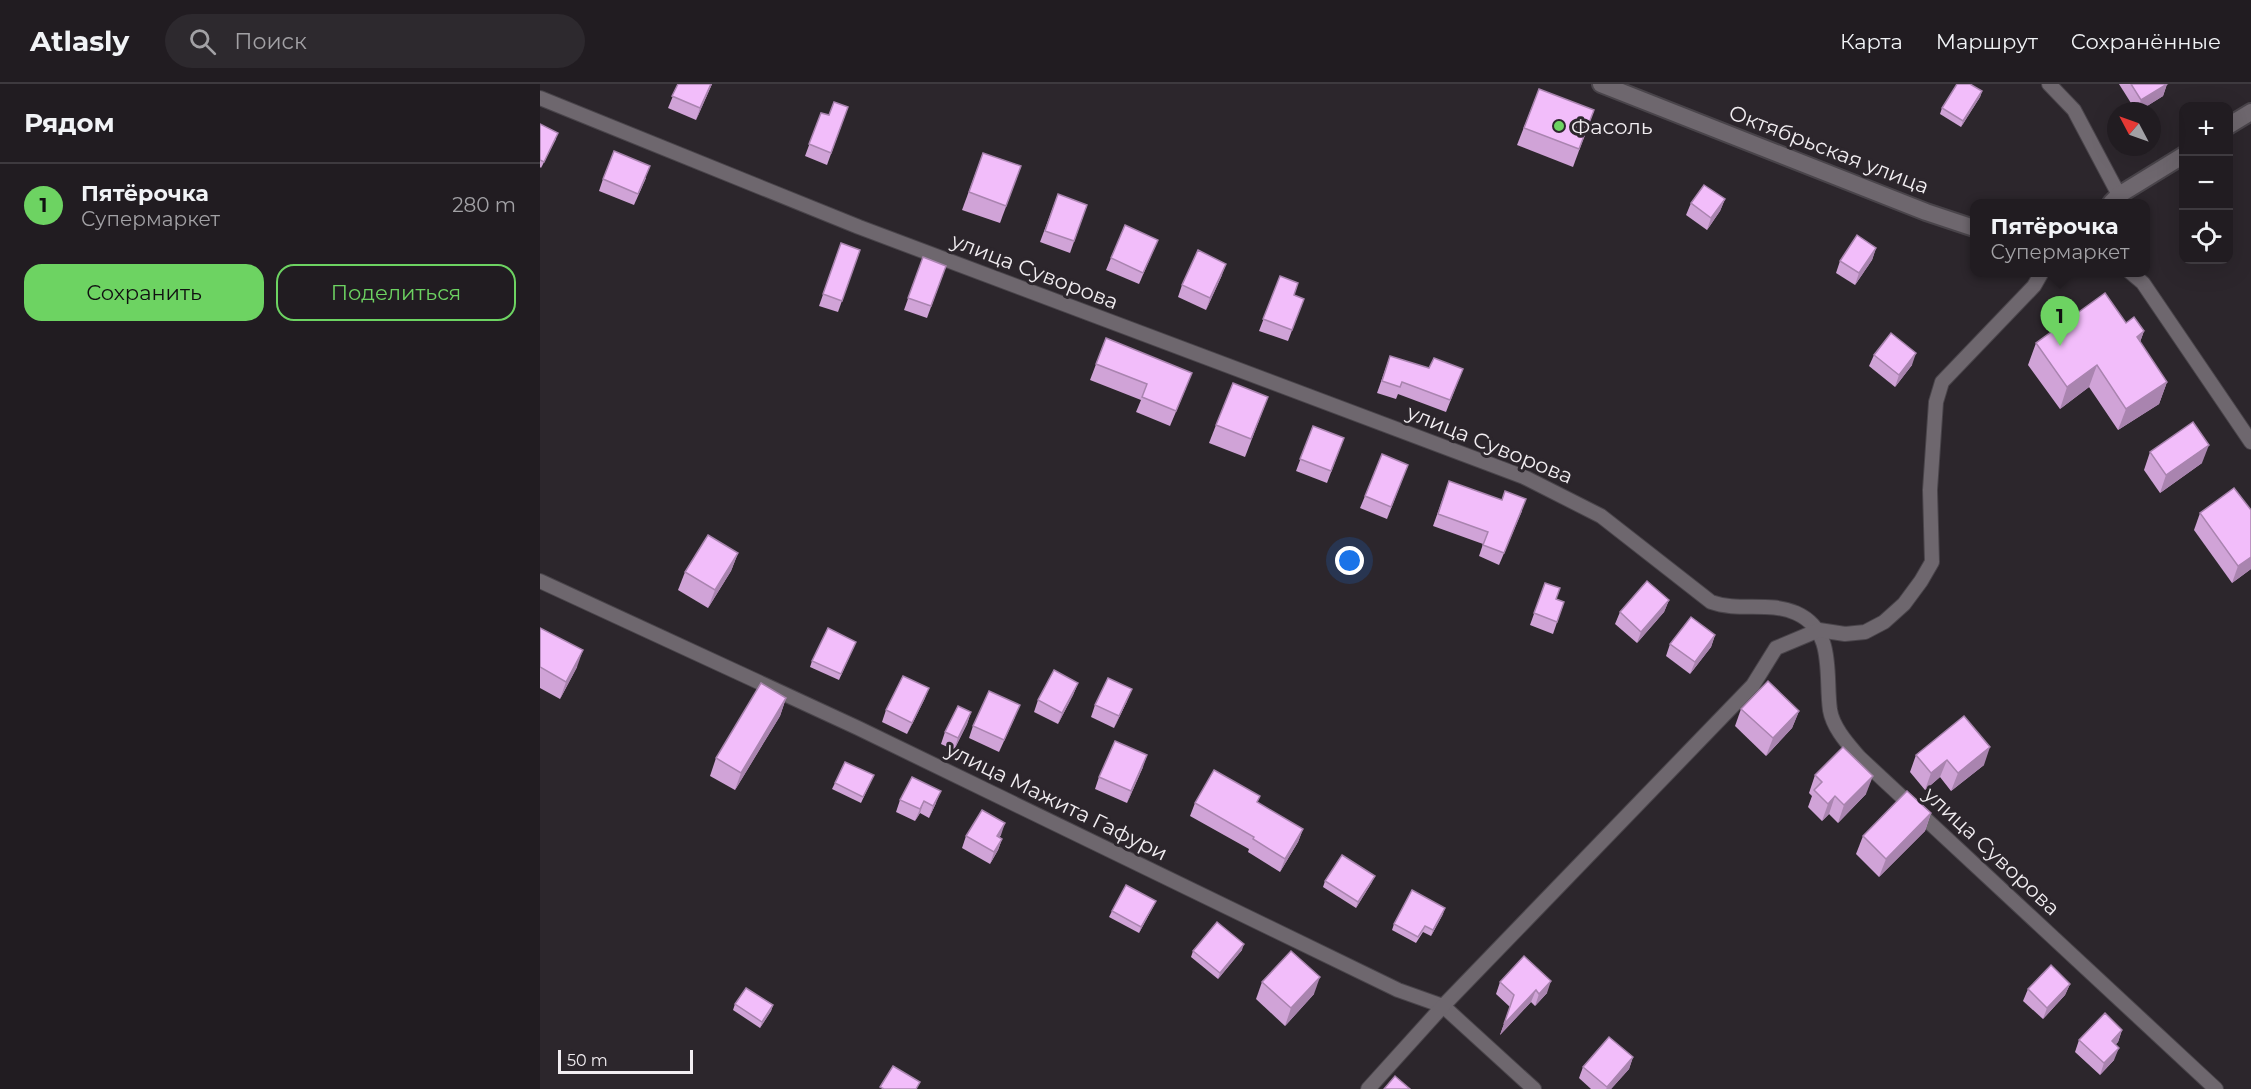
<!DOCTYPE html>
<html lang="ru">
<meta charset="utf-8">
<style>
body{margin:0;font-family:Montserrat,sans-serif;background:#2d292e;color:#f1f3f6}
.controls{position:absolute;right:18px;top:18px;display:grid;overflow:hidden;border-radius:12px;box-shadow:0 6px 24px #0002}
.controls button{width:54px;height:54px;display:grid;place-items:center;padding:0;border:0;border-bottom:2px solid #3e3a3f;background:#211c21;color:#f1f3f6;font:30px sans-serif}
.compass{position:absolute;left:1567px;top:18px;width:54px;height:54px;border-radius:50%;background:#211c21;box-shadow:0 6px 24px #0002;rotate:311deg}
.scale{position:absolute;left:18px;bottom:15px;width:135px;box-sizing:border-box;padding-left:6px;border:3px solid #f1edf1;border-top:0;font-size:16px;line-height:21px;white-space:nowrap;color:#f1edf1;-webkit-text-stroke:4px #2c262c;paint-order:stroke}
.you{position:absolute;left:810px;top:477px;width:21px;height:21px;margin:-15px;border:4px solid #fff;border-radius:50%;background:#1a73e8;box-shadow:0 0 0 9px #1a73e833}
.badge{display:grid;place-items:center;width:39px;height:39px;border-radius:50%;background:#6dd362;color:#111;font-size:20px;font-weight:700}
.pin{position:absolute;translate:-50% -50px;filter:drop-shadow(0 2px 3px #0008)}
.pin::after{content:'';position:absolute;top:32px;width:21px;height:18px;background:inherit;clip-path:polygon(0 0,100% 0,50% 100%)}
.popup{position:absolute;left:1430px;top:115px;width:180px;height:78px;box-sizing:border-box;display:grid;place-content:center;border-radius:12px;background:#211c21;filter:drop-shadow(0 2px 4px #0005);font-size:20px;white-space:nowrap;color:#a2a1a5}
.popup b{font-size:22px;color:#f1f3f6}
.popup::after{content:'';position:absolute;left:50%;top:100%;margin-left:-12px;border:12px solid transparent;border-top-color:#211c21}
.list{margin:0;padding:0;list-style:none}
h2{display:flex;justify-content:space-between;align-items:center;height:78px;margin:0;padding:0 24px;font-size:26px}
h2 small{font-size:20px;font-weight:400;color:#a2a1a5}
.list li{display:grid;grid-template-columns:39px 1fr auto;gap:18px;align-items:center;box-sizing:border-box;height:84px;padding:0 24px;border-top:2px solid #3e3a3f}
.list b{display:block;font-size:22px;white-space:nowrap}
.list p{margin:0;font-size:20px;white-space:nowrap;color:#a2a1a5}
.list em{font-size:20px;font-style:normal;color:#a2a1a5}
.actions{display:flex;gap:12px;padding:18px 24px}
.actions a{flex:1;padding:14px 0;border:2px solid #6dd362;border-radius:18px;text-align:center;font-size:21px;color:#6dd362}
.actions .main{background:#6dd362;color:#111}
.icon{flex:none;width:33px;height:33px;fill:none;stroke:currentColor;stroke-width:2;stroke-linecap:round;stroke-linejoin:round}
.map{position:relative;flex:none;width:1711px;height:1005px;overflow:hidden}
header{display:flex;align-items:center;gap:36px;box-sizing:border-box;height:84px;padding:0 30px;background:#211c21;border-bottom:2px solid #3e3a3f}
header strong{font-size:28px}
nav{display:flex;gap:33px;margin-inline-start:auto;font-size:21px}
.search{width:420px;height:54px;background:#2d292e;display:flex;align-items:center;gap:15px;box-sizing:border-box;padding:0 21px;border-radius:33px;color:#a2a1a5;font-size:22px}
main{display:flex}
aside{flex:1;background:#211c21}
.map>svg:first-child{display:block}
</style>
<header>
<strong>Atlasly</strong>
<div class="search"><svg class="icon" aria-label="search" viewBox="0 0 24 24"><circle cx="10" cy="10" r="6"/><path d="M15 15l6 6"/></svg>Поиск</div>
<nav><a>Карта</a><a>Маршрут</a><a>Сохранённые</a></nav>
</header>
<main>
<aside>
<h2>Рядом<small></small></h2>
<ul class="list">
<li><span class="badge">1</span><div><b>Пятёрочка</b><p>Супермаркет</p></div><em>280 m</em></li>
</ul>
<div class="actions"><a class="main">Сохранить</a><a>Поделиться</a></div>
</aside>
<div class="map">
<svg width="1711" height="1005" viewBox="0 0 1711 1005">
<rect width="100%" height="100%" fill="#2c262c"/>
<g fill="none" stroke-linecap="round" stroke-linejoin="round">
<!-- minor casing -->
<g stroke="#49444a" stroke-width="16">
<g id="minor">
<path d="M1509 0 1534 26 1579 111"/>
<path d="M0 14 319 143 984 393 1061 432 1171 518C1199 528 1229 517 1256 529 1296 547 1285 591 1290 626 1293 644 1308 660 1319 673L1676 1005"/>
<path d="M1590 188 1603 199 1711 358"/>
<path d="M0 497 318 644 858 906 903 922 994 1005"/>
<path d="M828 1005 903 922 1213 601 1236 564 1279 546 1305 550 1325 548 1344 538 1364 520 1381 497 1392 478 1390 406 1396 318 1402 298 1494 202 1502 188"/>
</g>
</g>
<!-- tertiary casing -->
<g stroke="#49444a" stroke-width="20">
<g id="tertiary">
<path d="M1061 0 1386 128 1434 144"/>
<path d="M1688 42 1711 28"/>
<path d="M1571 119 1579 111 1644 71"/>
</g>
</g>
<!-- minor -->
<use href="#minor" stroke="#6e676e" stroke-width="14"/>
<!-- tertiary -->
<use href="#tertiary" stroke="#6e676e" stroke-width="16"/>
</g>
<!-- wall -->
<g fill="#d0a3d7">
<path d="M138 0H172L156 36 128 24Z"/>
<path d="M1579 0H1627L1623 12 1599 27H1596Z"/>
<path d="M999 5 1054 26 1033 83 977 61Z"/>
<path d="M1442 7 1440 13 1421 43 1400 30 1402 24Z"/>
<path d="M308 23 287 81 265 72 281 29 289 31Z"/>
<path d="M0 40 16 55 1 84 0 83Z"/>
<path d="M443 69 481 82 460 139 422 126Z"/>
<path d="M106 94 94 121 59 107 63 95Z"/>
<path d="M518 110 547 121 530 169 500 158Z"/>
<path d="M1185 115 1180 127 1167 146 1146 131 1151 119Z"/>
<path d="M618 156 599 200 566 186 571 174Z"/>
<path d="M301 159 320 166 298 228 279 222Z"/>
<path d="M1336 164 1332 176 1315 201 1296 189 1300 177Z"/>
<path d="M383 173 406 182 387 234 364 226Z"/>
<path d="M682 191 666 226 638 213 642 201Z"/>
<path d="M740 192 754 211 764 215 748 257 719 247Z"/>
<path d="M1586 239 1604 247 1600 258 1627 298 1619 320 1578 346 1549 303 1520 325 1488 281 1496 259Z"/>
<path d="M566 254 646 304 630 342 596 328 601 316 550 296Z"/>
<path d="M1334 271 1372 281 1355 303 1329 282Z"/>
<path d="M850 272 889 284 923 285 906 328 858 310 856 315 837 309Z"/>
<path d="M728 313 705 373 669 359 676 341Z"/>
<path d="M773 342 804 354 787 399 756 387Z"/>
<path d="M1610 368 1662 379 1620 409 1604 386Z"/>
<path d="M868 381 847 435 820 424 825 412Z"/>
<path d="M909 397 982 427 959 481 939 472 943 460 893 442Z"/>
<path d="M1711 426V485L1692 499 1654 446 1660 429Z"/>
<path d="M198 469 191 487 168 524 138 506 145 488Z"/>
<path d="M1005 499 1016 515 1024 518 1013 550 990 541Z"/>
<path d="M1129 516 1124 528 1097 559 1075 540 1080 528Z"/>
<path d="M0 544 37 583 20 615 0 604Z"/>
<path d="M1175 551 1171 563 1150 590 1126 572 1130 560Z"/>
<path d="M316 558 299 596 270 583 272 577Z"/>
<path d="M538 599 533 611 518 640 494 628 498 616Z"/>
<path d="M389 604 384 616 367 650 342 638 346 626Z"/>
<path d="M246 614 240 632 195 706 170 692 176 674Z"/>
<path d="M587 617 574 644 551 633 555 621Z"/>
<path d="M1201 625 1259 627 1252 644 1226 672 1195 642Z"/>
<path d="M431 628 427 640 414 666 401 660 405 648Z"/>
<path d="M475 633 459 668 429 654 433 642Z"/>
<path d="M1376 671 1444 681 1411 707 1400 693 1385 706 1370 688Z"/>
<path d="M603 683 587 719 555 705 559 693Z"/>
<path d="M334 691 321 719 292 705 295 699Z"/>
<path d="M1275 691 1326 710 1298 739 1289 730 1282 737 1268 723 1272 712 1269 709Z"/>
<path d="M720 712 717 718 763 745 758 758 740 788 708 768 709 765 650 732 655 719Z"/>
<path d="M360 716 396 719 389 734 380 729 375 737 356 728Z"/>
<path d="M1391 729 1385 747 1339 793 1316 770 1323 752Z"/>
<path d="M461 751 459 753 462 755 458 766 450 780 422 764 426 752Z"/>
<path d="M785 797 832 798 816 824 783 803Z"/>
<path d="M616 817 613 823 599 849 569 833 572 827Z"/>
<path d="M903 830 891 852 883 848 876 859 852 846 854 840Z"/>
<path d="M702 866 678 895 651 873 653 867Z"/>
<path d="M722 898 774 910 745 942 716 915Z"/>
<path d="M960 898 1007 909 995 922 991 918 960 951 970 923 956 910Z"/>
<path d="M1530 900 1525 911 1503 935 1483 917 1488 905Z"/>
<path d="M195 920 233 921 231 927 220 944 193 926Z"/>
<path d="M1582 946 1578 958 1575 961 1574 976 1560 991 1535 968 1539 956Z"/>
<path d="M1093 973 1089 985 1071 1005H1051L1039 994 1043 983Z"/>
</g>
<!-- shaded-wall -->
<g fill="#a984af">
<path d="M171 0H172L156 36 160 24Z"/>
<path d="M1627 0 1623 12 1599 27H1597L1601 16Z"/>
<path d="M1442 7 1440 13 1421 43 1423 37Z"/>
<path d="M1185 115 1180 127 1167 146 1171 134Z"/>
<path d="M1336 164 1332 176 1315 201 1319 189Z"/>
<path d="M686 180 682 191 666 226 670 214Z"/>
<path d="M1604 247 1596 269 1597 253Z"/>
<path d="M1376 269 1372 281 1355 303 1359 291Z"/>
<path d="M1557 281 1549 303 1520 325 1527 303Z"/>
<path d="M1627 298 1619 320 1578 346 1586 325Z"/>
<path d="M1669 361 1662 379 1620 409 1626 391Z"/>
<path d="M198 469 191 487 168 524 175 506Z"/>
<path d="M1711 473V485L1692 499 1698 482Z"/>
<path d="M1129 516 1124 528 1097 559 1101 548Z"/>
<path d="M1175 551 1171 563 1150 590 1155 578Z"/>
<path d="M43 566 37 583 20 615 26 598Z"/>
<path d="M538 599 533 611 518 640 522 629Z"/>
<path d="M389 604 384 616 367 650 372 639Z"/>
<path d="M592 605 587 617 574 644 579 632Z"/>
<path d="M246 614 240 632 195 706 201 689Z"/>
<path d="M1259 627 1252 644 1226 672 1233 654Z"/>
<path d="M431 628 427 640 414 666 418 654Z"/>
<path d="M1450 663 1444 681 1411 707 1418 689Z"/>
<path d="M607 671 603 683 587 719 591 707Z"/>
<path d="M1407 676 1400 693 1385 706 1391 689Z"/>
<path d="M1333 692 1326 710 1298 739 1304 721Z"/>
<path d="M401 707 396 719 389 734 393 722Z"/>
<path d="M1295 712 1289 730 1282 737 1288 720Z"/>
<path d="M384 717 380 729 375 737 380 725Z"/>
<path d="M1391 729 1385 747 1339 793 1346 775Z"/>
<path d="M465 739 461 751 453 764 457 752Z"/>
<path d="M763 745 758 758 740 788 745 775Z"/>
<path d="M462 755 458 766 450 780 454 768Z"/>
<path d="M835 792 832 798 816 824 818 818Z"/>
<path d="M616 817 613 823 599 849 601 843Z"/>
<path d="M905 824 903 830 891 852 893 846Z"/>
<path d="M704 860 702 866 678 895 680 889Z"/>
<path d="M780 893 774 910 745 942 751 924Z"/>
<path d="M1011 897 1007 909 995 922 999 910Z"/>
<path d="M1530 900 1525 911 1503 935 1507 924Z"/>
<path d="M996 906 991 918 960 951 964 940Z"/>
<path d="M233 921 231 927 220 944 222 938Z"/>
<path d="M1582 946 1578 958 1567 969 1572 957Z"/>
<path d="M1579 964 1574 976 1560 991 1564 979Z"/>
<path d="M1093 973 1089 985 1071 1005H1066Z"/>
</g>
<!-- building -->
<g fill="#f2bdfa" stroke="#a984af" stroke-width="1.5">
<path d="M138 0H171L160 24 132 12Z"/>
<path d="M1417 0H1430L1442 7 1423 37 1402 24Z"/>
<path d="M1591 0H1627L1601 16Z"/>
<path d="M999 5 1054 26 1039 65 984 44Z"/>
<path d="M294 18 308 23 291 69 269 60 281 29 289 31Z"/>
<path d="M0 40 18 49 4 78 0 76Z"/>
<path d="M74 67 110 82 98 110 63 95Z"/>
<path d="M443 69 481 82 466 122 429 108Z"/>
<path d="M1164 101 1185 115 1171 134 1151 119Z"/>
<path d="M518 110 547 121 534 157 505 147Z"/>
<path d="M585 141 618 156 603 189 571 174Z"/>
<path d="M1317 151 1336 164 1319 189 1300 177Z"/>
<path d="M301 159 320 166 302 217 283 210Z"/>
<path d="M658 166 686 180 670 214 642 201Z"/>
<path d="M383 173 406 182 391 222 368 214Z"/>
<path d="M740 192 758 199 754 211 764 215 752 246 723 235Z"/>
<path d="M1565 209 1586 239 1594 233 1604 247 1597 253 1627 298 1586 325 1557 281 1527 303 1496 259Z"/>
<path d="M1351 249 1376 269 1359 291 1334 271Z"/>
<path d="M566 254 652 289 636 327 602 313 607 300 556 280Z"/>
<path d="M850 272 889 284 894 274 923 285 910 316 862 298 860 303 842 297Z"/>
<path d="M693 299 728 313 711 355 676 341Z"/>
<path d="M1653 338 1669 361 1626 391 1610 368Z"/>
<path d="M773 342 804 354 791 387 760 375Z"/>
<path d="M842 370 868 381 851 423 825 412Z"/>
<path d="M909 397 962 416 965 407 986 415 964 469 943 461 948 448 898 430Z"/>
<path d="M1694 404 1711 426V473L1698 482 1660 429Z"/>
<path d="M168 451 198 469 175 506 145 488Z"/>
<path d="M1107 497 1129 516 1101 548 1080 528Z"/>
<path d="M1005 499 1020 504 1016 515 1024 518 1017 538 994 529Z"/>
<path d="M1151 533 1175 551 1155 578 1130 560Z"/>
<path d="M0 544 43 566 26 598 0 583Z"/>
<path d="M288 544 316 558 301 590 272 577Z"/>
<path d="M514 586 538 599 522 629 498 616Z"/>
<path d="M363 592 389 604 372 639 346 626Z"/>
<path d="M568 594 592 605 579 632 555 621Z"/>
<path d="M1228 597 1259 627 1233 654 1201 625Z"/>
<path d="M221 599 246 614 201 689 176 674Z"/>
<path d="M449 607 480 621 464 656 433 642Z"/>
<path d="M418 622 431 628 418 654 405 648Z"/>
<path d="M1424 632 1450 663 1418 689 1407 676 1391 689 1376 671Z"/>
<path d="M575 657 607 671 591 707 559 693Z"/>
<path d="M1303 663 1333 692 1304 721 1295 712 1288 720 1274 706 1282 698 1275 691Z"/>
<path d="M305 678 334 691 323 713 295 699Z"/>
<path d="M674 686 720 712 717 718 763 745 745 775 713 755 714 753 655 719Z"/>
<path d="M372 693 401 707 393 722 384 717 380 725 360 716Z"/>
<path d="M1367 707 1391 729 1346 775 1323 752Z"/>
<path d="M442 726 465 739 457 752 462 755 454 768 426 752Z"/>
<path d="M802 771 835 792 818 818 785 797Z"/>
<path d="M586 801 616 817 601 843 572 827Z"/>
<path d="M872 806 905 824 893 846 885 842 878 853 854 840Z"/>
<path d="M677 838 704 860 680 889 653 867Z"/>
<path d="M751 867 780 893 751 924 722 898Z"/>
<path d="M984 872 1011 897 999 910 996 906 964 940 974 911 960 898Z"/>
<path d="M1511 881 1530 900 1507 924 1488 905Z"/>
<path d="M206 904 233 921 222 938 195 920Z"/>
<path d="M1565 929 1582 946 1572 957 1579 964 1564 979 1539 956Z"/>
<path d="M1069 953 1093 973 1067 1003 1043 983Z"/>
<path d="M353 982 380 998 376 1005H344L340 1003Z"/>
<path d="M855 992 870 1005H844Z"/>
</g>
<!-- markers -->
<circle fill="#6dd362" stroke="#2c262c" stroke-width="2" cx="1019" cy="42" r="6"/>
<g text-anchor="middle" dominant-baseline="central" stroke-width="6" stroke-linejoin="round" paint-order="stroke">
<!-- poi labels -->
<g font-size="21" fill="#f1edf1" stroke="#2c262c" text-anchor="start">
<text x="1031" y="42">Фасоль</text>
</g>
<!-- street labels -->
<g font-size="21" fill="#f1edf1" stroke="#2c262c">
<text transform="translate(1289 65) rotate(21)">Октябрьская улица</text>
<text transform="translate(495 187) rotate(21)">улица Суворова</text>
<text transform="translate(950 360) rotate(22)">улица Суворова</text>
<text transform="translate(517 717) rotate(26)">улица Мажита Гафури</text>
<text transform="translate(1452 767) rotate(43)">улица Суворова</text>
</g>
</g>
</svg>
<div class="controls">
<button>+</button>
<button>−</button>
<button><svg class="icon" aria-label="locate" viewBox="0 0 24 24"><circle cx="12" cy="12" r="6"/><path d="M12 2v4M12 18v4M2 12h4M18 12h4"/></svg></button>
</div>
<svg class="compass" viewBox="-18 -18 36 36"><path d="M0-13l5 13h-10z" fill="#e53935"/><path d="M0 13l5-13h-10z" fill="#a2a1a5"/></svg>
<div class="scale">50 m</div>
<div class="you"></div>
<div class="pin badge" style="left:1520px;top:262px">1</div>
<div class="popup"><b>Пятёрочка</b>Супермаркет</div>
</div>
</main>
